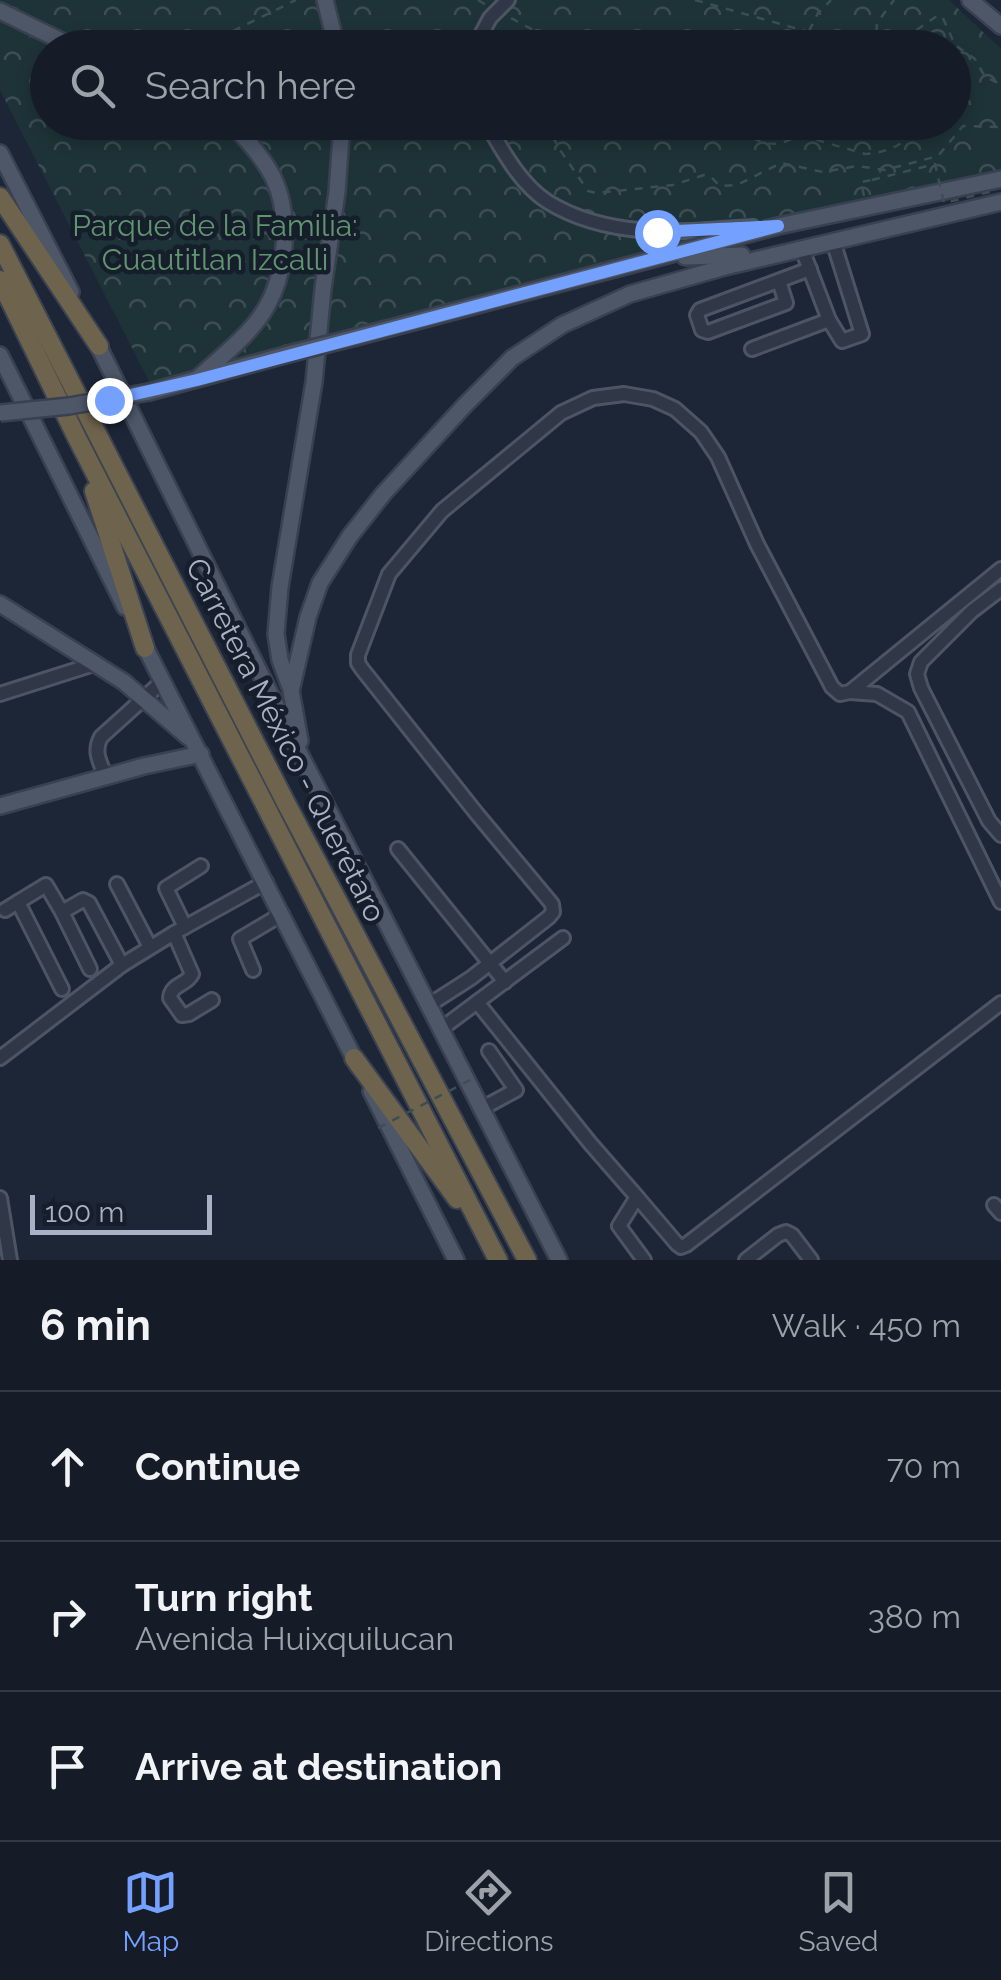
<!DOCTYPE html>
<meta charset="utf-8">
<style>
body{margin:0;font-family:Raleway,sans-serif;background:#1e2530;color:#f1f3f6}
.scale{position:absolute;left:30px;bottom:25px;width:182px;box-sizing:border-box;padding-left:10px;border:5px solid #a9b2c5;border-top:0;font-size:28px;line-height:35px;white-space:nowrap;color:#a9b2c5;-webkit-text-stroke:8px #161d2b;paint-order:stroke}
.stop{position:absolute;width:30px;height:30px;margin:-22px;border:8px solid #74a1ff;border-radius:50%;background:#fff}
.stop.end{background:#74a1ff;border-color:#fff;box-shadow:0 2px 10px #0008}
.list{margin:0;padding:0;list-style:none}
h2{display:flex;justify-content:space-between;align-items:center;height:130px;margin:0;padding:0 40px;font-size:42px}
h2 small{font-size:32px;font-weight:400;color:#9da1a8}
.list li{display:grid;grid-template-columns:65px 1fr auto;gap:30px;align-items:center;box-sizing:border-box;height:150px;padding:0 40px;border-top:2px solid #343a45}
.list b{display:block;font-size:38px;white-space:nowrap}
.list p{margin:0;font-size:32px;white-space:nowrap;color:#9da1a8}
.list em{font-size:32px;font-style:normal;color:#9da1a8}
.icon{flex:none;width:55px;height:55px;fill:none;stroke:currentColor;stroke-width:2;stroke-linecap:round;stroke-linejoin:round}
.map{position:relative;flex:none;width:1001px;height:1260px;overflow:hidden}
.search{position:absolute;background:#151c28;box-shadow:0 5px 15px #0003;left:30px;right:30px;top:30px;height:110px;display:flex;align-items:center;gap:25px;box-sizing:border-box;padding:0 35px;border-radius:55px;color:#9da1a8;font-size:38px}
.sheet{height:580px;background:#151c28}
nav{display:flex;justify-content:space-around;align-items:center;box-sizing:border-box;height:140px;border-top:2px solid #343a45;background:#151c28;font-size:28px;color:#9da1a8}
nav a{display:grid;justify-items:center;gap:5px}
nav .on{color:#74a1ff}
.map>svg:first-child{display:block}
</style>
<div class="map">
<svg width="1001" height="1260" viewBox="0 0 1001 1260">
<defs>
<pattern id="park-crowns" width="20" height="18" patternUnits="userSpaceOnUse" patternTransform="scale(2.5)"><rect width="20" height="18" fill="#1e3338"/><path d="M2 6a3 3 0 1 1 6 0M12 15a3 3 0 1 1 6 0" fill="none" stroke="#3c4e53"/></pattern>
</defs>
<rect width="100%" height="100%" fill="#1c2636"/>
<!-- park -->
<path fill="url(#park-crowns)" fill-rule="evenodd" d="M0 0H949L1001 49V181L150 383 0 90ZM48 48H954V122H48Z"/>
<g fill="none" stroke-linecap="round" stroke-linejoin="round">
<!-- minor casing -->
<g stroke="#4d5565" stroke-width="18">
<g id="minor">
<path d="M474 48 490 18 508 0"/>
<path d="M486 122C502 150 520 184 548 202 610 240 684 232 753 227"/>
<path d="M779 281 786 303 708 332 702 330 697 315 700 310 810 269"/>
<path d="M829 320 842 341 862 334 833 241"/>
<path d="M752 349 829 320 802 249"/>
<path d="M1001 589 972 611 921 662 917 674 921 688 989 821 1001 835"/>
<path d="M850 692 877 694 908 712 1001 902"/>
<path d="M0 694 94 664"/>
<path d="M106 777C100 762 93 752 101 737L163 681"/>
<path d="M398 849 505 982"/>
<path d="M117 884 150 947"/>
<path d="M5 910 18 902"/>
<path d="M185 927 166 888 201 866"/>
<path d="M174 933 192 974C187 985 171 984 170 998L182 1015 189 1014 212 1000"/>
<path d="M90 969 62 912 83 900 89 903 122 965"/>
<path d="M253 970 240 939 282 914"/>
<path d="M62 989 18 902 46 885 62 912"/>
<path d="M477 1002 590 1143 637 1197 619 1226 644 1260"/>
<path d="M429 1005 471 978 549 917 553 912 552 904 477 814 362 669 358 663V655L389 574 442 511 561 413 593 398 624 394 653 399 675 409 701 432 718 457 757 544 832 687 840 694 850 692 1001 569"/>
<path d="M441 1029 563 938"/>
<path d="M0 1058 122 965 174 933 266 882"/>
<path d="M481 1109 516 1090 489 1051"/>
<path d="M637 1197 677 1244 681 1247 686 1245 1001 1003"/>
<path d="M0 1198 10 1260"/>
<path d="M994 1205 1001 1213"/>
<path d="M746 1260 778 1235 786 1232 792 1235 811 1260"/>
</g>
</g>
<!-- major casing -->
<g stroke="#394150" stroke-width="20">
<g id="major">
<path d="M325 0 337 48"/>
<path d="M970 0 1001 26"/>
<path d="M0 11 76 48"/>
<path d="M0 153 71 292"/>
<path d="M685 257 742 255"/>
<path d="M356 337 778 226 1001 179"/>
<path d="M95 339 303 760 559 1260"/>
<path d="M0 355 125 607"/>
<path d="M197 379C220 357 251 335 267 306 287 271 291 214 273 177 262 156 247 139 229 122"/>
<path d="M149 392 296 352"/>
<path d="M0 604 124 682 188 737"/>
<path d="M142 641 358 1066"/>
<path d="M290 687 280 660 276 634 280 587 314 382 323 289 337 192 342 122"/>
<path d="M300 741 291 691 308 617 320 583 350 536 384 493 465 405 512 358 562 325 630 294 725 267 1001 202"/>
<path d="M0 806 144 766 201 754"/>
<path d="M371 1091 456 1260"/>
</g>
</g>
<!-- highway casing -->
<g stroke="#3b4251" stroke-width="22">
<g id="highway">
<path d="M0 197 99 346"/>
<path d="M0 244 286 803 527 1260"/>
<path d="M0 280 77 438 498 1260"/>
<path d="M94 491 145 648"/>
<path d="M354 1058 457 1199"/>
</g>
</g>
<!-- path -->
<g stroke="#394f52" stroke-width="2.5" stroke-dasharray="8 8" stroke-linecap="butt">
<path d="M478 0 486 5"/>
<path d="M695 0 866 48"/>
<path d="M511 18 567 48"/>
<path d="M233 31 296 0"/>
<path d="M809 31 818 13 831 0"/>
<path d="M499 48C513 41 528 35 541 48"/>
<path d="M875 48 877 23 894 0"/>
<path d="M890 48 937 16H942L955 45 975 59 985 77 1001 84"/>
<path d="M546 122 558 147 588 191 596 193 673 185 704 175 710 176 720 186 737 185 781 163 823 172 857 166 885 170 938 156 963 126 1001 127"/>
<path d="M651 122 659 134 663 136 715 139 740 131C777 154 785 143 820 122"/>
<path d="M755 122 865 154C889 152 907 145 919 122"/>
<path d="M864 196 861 182 872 180"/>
</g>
<!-- minor -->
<use href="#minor" stroke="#303847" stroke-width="12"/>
<!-- major -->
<use href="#major" stroke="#4d5768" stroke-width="15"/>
<!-- highway -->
<use href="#highway" stroke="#6e634c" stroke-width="18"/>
<!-- major-bridge casing -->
<g stroke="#394150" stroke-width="20" stroke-linecap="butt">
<g id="major-bridge">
<path d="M296 352 356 337"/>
<path d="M0 413 69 406 149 392"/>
</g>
</g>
<!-- path-bridge -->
<g stroke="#394f52" stroke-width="2.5" stroke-dasharray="8 8" stroke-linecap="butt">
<path d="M872 180 935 164 944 203 994 191"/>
<path d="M378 1128 476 1077"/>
</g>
<!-- major-bridge -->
<use href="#major-bridge" stroke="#4d5768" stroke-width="15"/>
</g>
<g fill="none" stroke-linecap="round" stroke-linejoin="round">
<!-- route -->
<path stroke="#74a1ff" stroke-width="12" d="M109 400 197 380 778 226 657 232"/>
</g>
<g text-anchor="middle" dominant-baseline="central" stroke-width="9" stroke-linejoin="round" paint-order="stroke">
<!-- park labels -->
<g font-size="30" fill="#60966f" stroke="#161d2b">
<text x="215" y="225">Parque de la Familia:<tspan x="215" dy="34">Cuautitlan Izcalli</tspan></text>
</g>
<!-- street labels -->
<g font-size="30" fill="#a9b2c5" stroke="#161d2b">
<text transform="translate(286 740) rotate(63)">Carretera México - Querétaro</text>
</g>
</g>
</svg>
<div class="scale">100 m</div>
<div class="stop" style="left:657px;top:232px"></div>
<div class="stop end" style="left:109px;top:400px"></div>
<div class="search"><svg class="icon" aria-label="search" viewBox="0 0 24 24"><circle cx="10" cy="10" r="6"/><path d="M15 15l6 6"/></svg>Search here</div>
</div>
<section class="sheet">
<h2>6 min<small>Walk · 450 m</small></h2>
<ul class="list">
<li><svg class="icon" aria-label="ahead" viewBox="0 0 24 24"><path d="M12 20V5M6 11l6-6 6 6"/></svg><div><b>Continue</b></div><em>70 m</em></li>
<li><svg class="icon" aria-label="right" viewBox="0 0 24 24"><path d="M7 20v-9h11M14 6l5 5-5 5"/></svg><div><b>Turn right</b><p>Avenida Huixquilucan</p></div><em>380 m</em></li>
<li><svg class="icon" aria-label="arrive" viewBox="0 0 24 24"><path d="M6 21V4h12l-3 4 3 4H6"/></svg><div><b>Arrive at destination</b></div></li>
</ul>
</section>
<nav>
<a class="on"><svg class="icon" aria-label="map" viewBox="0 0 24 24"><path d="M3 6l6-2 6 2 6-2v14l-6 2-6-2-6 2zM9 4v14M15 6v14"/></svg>Map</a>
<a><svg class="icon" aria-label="directions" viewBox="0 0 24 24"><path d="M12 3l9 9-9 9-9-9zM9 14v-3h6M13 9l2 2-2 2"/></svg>Directions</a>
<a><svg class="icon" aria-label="saved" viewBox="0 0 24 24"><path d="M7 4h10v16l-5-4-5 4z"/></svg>Saved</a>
</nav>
